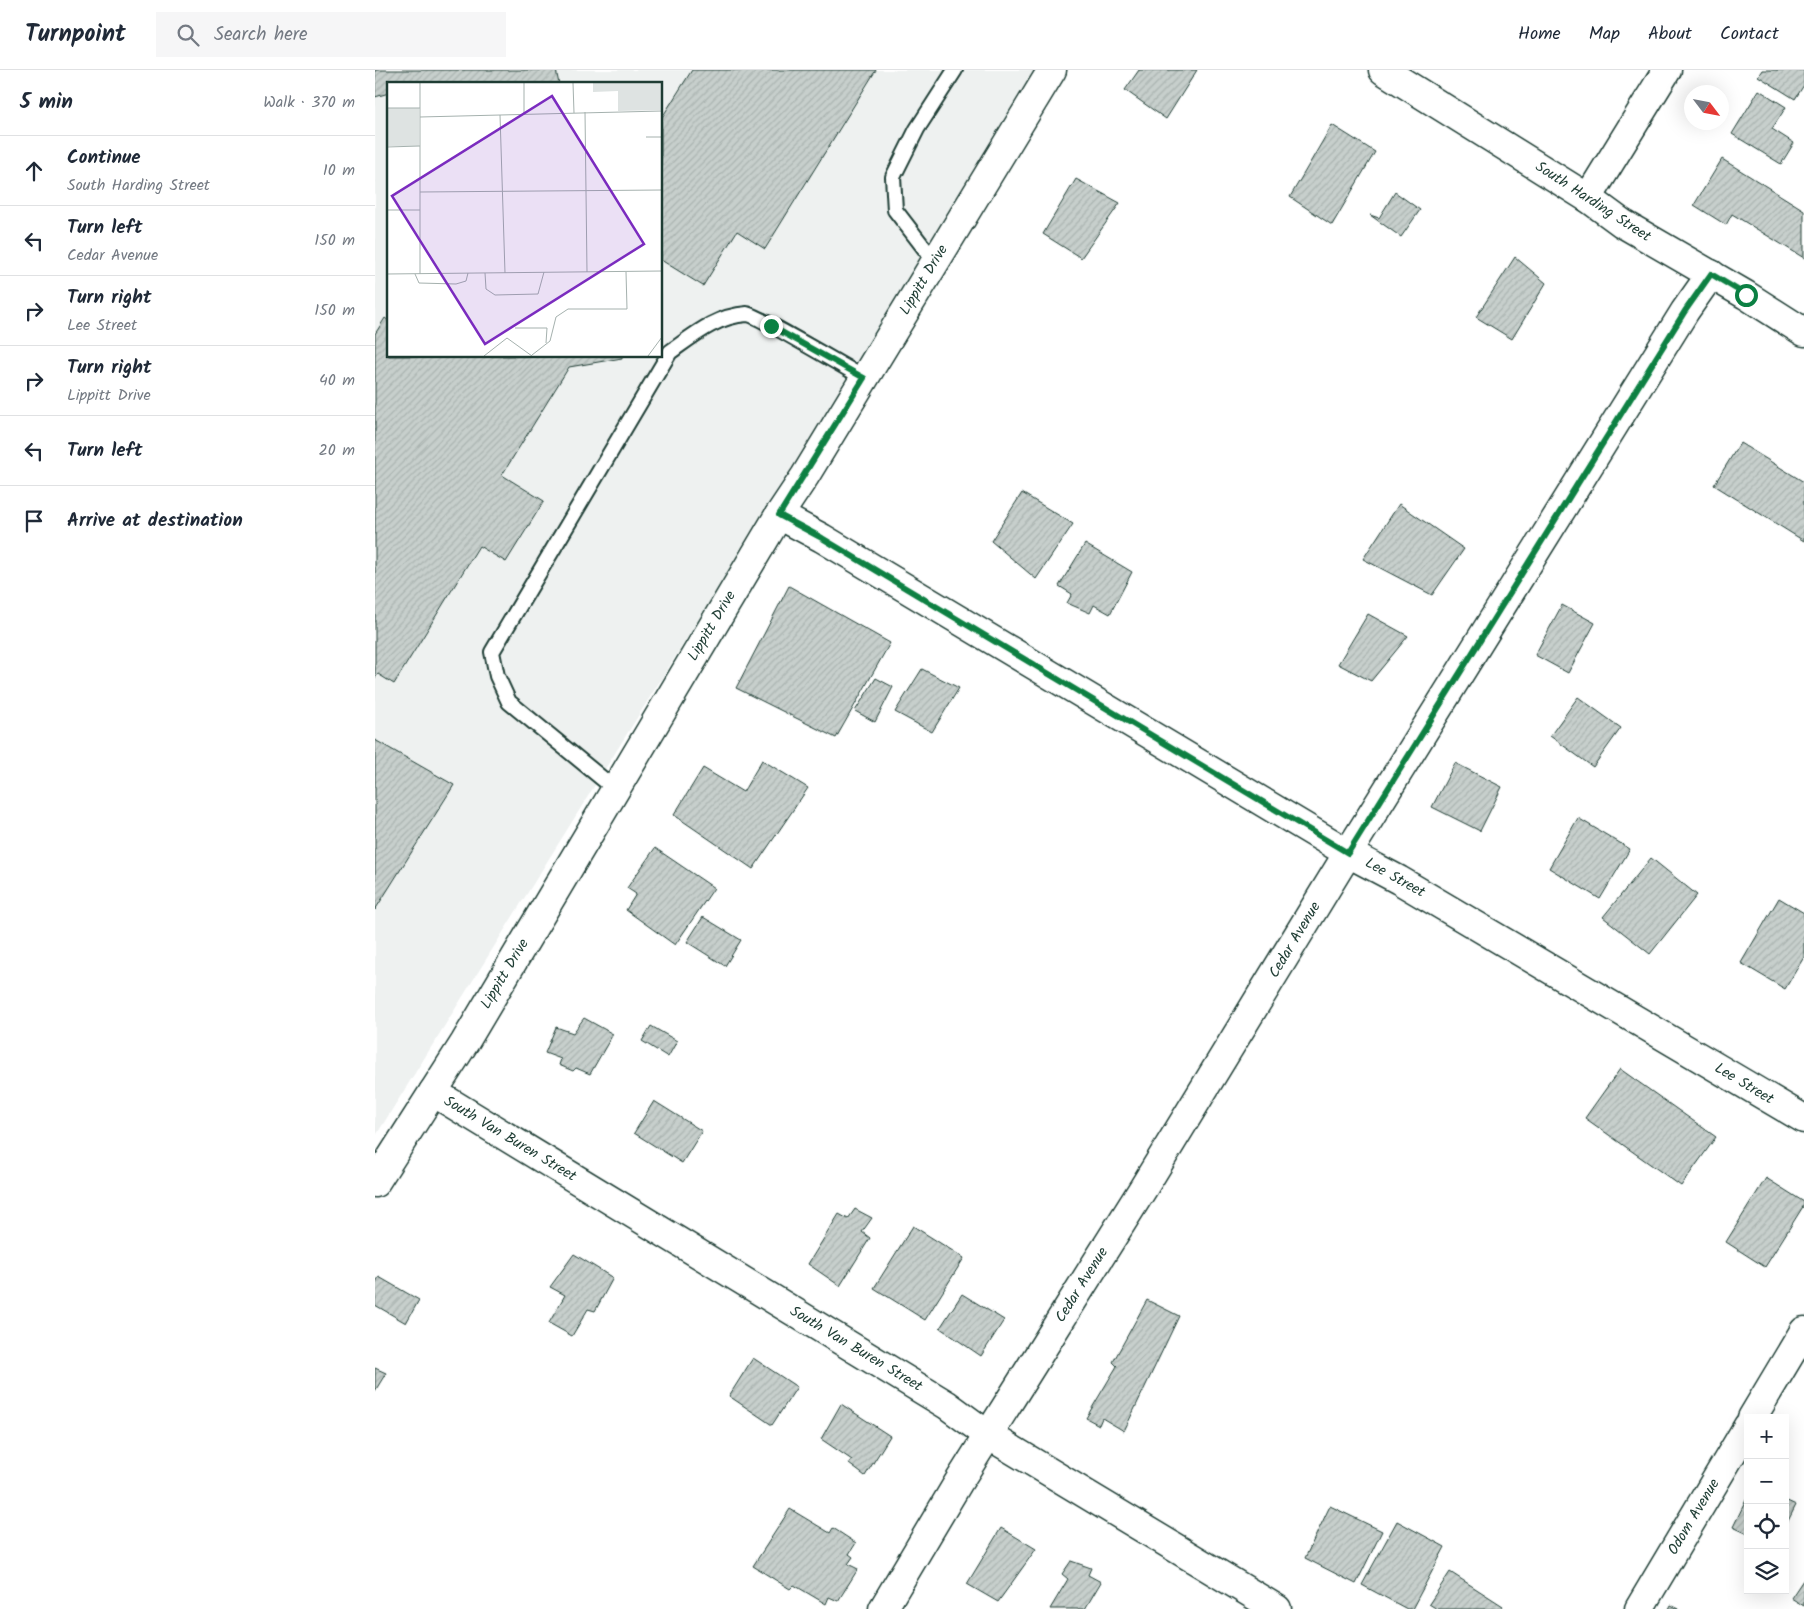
<!DOCTYPE html>
<meta charset="utf-8">
<style>
body{margin:0;font-family:Kalam,sans-serif;background:#f6f6f7;color:#1f2937}
.controls{position:absolute;right:15px;bottom:15px;display:grid;overflow:hidden;border-radius:0px;box-shadow:0 5px 20px #0002}
.controls button{width:45px;height:45px;display:grid;place-items:center;padding:0;border:0;border-bottom:1px solid #e0e1e3;background:#fff;color:#1f2937;font:25px sans-serif}
.compass{position:absolute;left:1309px;top:15px;width:45px;height:45px;border-radius:50%;background:#fff;box-shadow:0 5px 20px #0002;rotate:122deg}
.stop{position:absolute;width:15px;height:15px;margin:-11px;border:4px solid #0b8043;border-radius:50%;background:#fff}
.stop.end{background:#0b8043;border-color:#fff;box-shadow:0 1px 5px #0008}
.list{margin:0;padding:0;list-style:none}
h2{display:flex;justify-content:space-between;align-items:center;height:65px;margin:0;padding:0 20px;font-size:21px}
h2 small{font-size:16px;font-weight:400;color:#747a83}
.list li{display:grid;grid-template-columns:32px 1fr auto;gap:15px;align-items:center;box-sizing:border-box;height:70px;padding:0 20px;border-top:1px solid #e0e1e3}
.list b{display:block;font-size:19px;white-space:nowrap}
.list p{margin:0;font-size:16px;white-space:nowrap;color:#747a83}
.list em{font-size:16px;font-style:normal;color:#747a83}
.icon{flex:none;width:28px;height:28px;fill:none;stroke:currentColor;stroke-width:2;stroke-linecap:round;stroke-linejoin:round}
.map{position:relative;flex:none;width:1429px;height:1539px;overflow:hidden}
header{display:flex;align-items:center;gap:30px;box-sizing:border-box;height:70px;padding:0 25px;background:#fff;border-bottom:1px solid #e0e1e3}
header strong{font-size:24px}
nav{display:flex;gap:28px;margin-inline-start:auto;font-size:18px}
.search{width:350px;height:45px;background:#f6f6f7;display:flex;align-items:center;gap:12px;box-sizing:border-box;padding:0 18px;border-radius:0px;color:#747a83;font-size:19px}
main{display:flex}
aside{flex:1;background:#fff}
.map>svg:first-child{display:block}
</style>
<header>
<strong>Turnpoint</strong>
<div class="search"><svg class="icon" aria-label="search" viewBox="0 0 24 24"><circle cx="10" cy="10" r="6"/><path d="M15 15l6 6"/></svg>Search here</div>
<nav><a>Home</a><a>Map</a><a>About</a><a>Contact</a></nav>
</header>
<main>
<aside>
<h2>5 min<small>Walk · 370 m</small></h2>
<ul class="list">
<li><svg class="icon" aria-label="ahead" viewBox="0 0 24 24"><path d="M12 20V5M6 11l6-6 6 6"/></svg><div><b>Continue</b><p>South Harding Street</p></div><em>10 m</em></li>
<li><svg class="icon" aria-label="left" viewBox="0 0 24 24"><path d="M17 20v-9H6M10 6l-5 5 5 5"/></svg><div><b>Turn left</b><p>Cedar Avenue</p></div><em>150 m</em></li>
<li><svg class="icon" aria-label="right" viewBox="0 0 24 24"><path d="M7 20v-9h11M14 6l5 5-5 5"/></svg><div><b>Turn right</b><p>Lee Street</p></div><em>150 m</em></li>
<li><svg class="icon" aria-label="right" viewBox="0 0 24 24"><path d="M7 20v-9h11M14 6l5 5-5 5"/></svg><div><b>Turn right</b><p>Lippitt Drive</p></div><em>40 m</em></li>
<li><svg class="icon" aria-label="left" viewBox="0 0 24 24"><path d="M17 20v-9H6M10 6l-5 5 5 5"/></svg><div><b>Turn left</b></div><em>20 m</em></li>
<li><svg class="icon" aria-label="arrive" viewBox="0 0 24 24"><path d="M6 21V4h12l-3 4 3 4H6"/></svg><div><b>Arrive at destination</b></div></li>
</ul>
</aside>
<div class="map">
<svg width="1429" height="1539" viewBox="0 0 1429 1539">
<defs>
<pattern id="building-hatch" width="6" height="6" patternUnits="userSpaceOnUse" patternTransform="scale(1.25)"><rect width="6" height="6" fill="#c7cfcc"/><path d="M-1 1l2-2M0 6l6-6M5 7l2-2" fill="none" stroke="#aab3b0"/></pattern>
</defs>
<rect width="100%" height="100%" fill="#fff"/>
<filter id="ink" filterUnits="userSpaceOnUse"><feTurbulence type="fractalNoise" baseFrequency=".02" numOctaves="2"/><feDisplacementMap in="SourceGraphic" scale="10" xChannelSelector="R" yChannelSelector="G"/><feConvolveMatrix kernelMatrix="1 2 1 2 8 2 1 2 1" color-interpolation-filters="sRGB"/></filter>
<g filter="url(#ink)">
<!-- built -->
<path fill="#eef1f0" fill-rule="evenodd" d="M0 0H667L0 1067ZM14 14H286V286H14Z"/>
<!-- building -->
<g fill="url(#building-hatch)" stroke="#1f3d34">
<path d="M0 0H181L184 14H14V23L0 27Z"/>
<path d="M317 0H501L390 179 362 161 328 216 286 190V49Z"/>
<path d="M764 0H822L791 49 750 20Z"/>
<path d="M1387 0H1429V15L1420 29 1383 6Z"/>
<path d="M1384 20 1411 37 1397 59 1419 73 1406 94 1357 64Z"/>
<path d="M957 55 1000 82 957 155 915 127Z"/>
<path d="M1347 89 1429 140V188L1357 144 1351 155 1319 135Z"/>
<path d="M701 109 745 133 706 188 668 164Z"/>
<path d="M1020 122 1045 140 1026 167 995 145 1004 148Z"/>
<path d="M1140 187 1171 213 1137 269 1101 247Z"/>
<path d="M10 248 14 251V286H247V288L194 297 127 405 169 431 131 492 104 476 19 614 3 604 0 608V264Z"/>
<path d="M1365 373 1429 412V471L1339 415Z"/>
<path d="M647 423 698 454 661 509 616 471Z"/>
<path d="M1024 434 1089 479 1057 525 988 489Z"/>
<path d="M710 474 757 502 735 544 719 535 715 543 692 533 697 524 684 516Z"/>
<path d="M414 516 515 573 461 668 361 618Z"/>
<path d="M1187 535 1220 553 1193 603 1160 585Z"/>
<path d="M993 544 1033 566 996 611 963 594Z"/>
<path d="M547 599 584 618 557 662 520 642Z"/>
<path d="M501 608 518 617 500 652 480 641Z"/>
<path d="M1203 627 1246 658 1218 697 1175 666Z"/>
<path d="M0 670 79 715 0 840Z"/>
<path d="M387 690 433 718 378 799 299 745 328 698 368 722Z"/>
<path d="M1080 693 1127 717 1105 761 1057 737Z"/>
<path d="M1203 748 1255 779 1225 829 1174 798Z"/>
<path d="M280 778 339 818 300 875 251 840 261 824 252 818Z"/>
<path d="M1276 788 1322 825 1275 884 1228 847Z"/>
<path d="M1404 828 1429 843V887L1410 919 1366 893Z"/>
<path d="M328 847 366 870 350 896 312 872Z"/>
<path d="M209 948 238 964 215 1004 201 998 198 1001 184 995 186 989 170 983 181 957 198 963Z"/>
<path d="M276 956 302 971 293 987 267 971Z"/>
<path d="M1245 999 1341 1067 1306 1116 1210 1048Z"/>
<path d="M279 1031 327 1061 307 1093 259 1063Z"/>
<path d="M1391 1108 1429 1132V1135L1390 1197 1351 1172Z"/>
<path d="M480 1139 497 1148 487 1162 495 1168 465 1216 433 1194 464 1144 473 1149Z"/>
<path d="M538 1156 589 1188 550 1250 499 1218Z"/>
<path d="M199 1184 238 1208 220 1241 213 1239 197 1266 174 1253 190 1225 175 1217Z"/>
<path d="M4 1207 44 1230 31 1253 0 1235V1214Z"/>
<path d="M587 1224 629 1250 606 1286 565 1258Z"/>
<path d="M772 1230 804 1246 749 1361 727 1348 724 1355 711 1348 742 1296 738 1292Z"/>
<path d="M378 1288 422 1317 397 1355 354 1326Z"/>
<path d="M0 1298 11 1303 0 1321Z"/>
<path d="M466 1334 515 1366 490 1406 474 1394 477 1390 446 1369Z"/>
<path d="M1373 1426V1464L1358 1457Z"/>
<path d="M1410 1430 1421 1435 1410 1457Z"/>
<path d="M955 1436 1007 1461 981 1514 930 1488Z"/>
<path d="M415 1439 455 1463 458 1458 481 1473 474 1484 478 1487 473 1494 483 1499 463 1531 454 1527 451 1534 419 1515 415 1519 378 1496Z"/>
<path d="M1022 1451 1070 1477 1037 1539H1032L987 1515Z"/>
<path d="M626 1458 661 1479 623 1532 592 1514Z"/>
<path d="M696 1491 716 1498 713 1505 726 1512 710 1539H675L693 1509 687 1504Z"/>
<path d="M1075 1502 1128 1536 1126 1539H1062L1054 1534Z"/>
<path d="M1428 1510H1429V1536L1416 1528Z"/>
<path d="M1296 1535 1304 1539H1294Z"/>
</g>
<g fill="none" stroke-linecap="round" stroke-linejoin="round">
<!-- service casing -->
<g stroke="#1f3d34" stroke-width="18">
<g id="service">
<path d="M560 192 520 140 518 107 542 59 580 0"/>
<path d="M240 719 134 632 122 606 117 582 295 282C319 265 341 246 372 244 380 244 475 300 489 308"/>
</g>
</g>
<!-- minor casing -->
<g stroke="#1f3d34" stroke-width="31">
<g id="minor">
<path d="M1008 0 1213 128 1247 153 1371 225 1429 262"/>
<path d="M1213 128 1292 0"/>
<path d="M404 445 447 468 973 783 1024 810 1429 1049"/>
<path d="M58 1022 572 1335 613 1365 902 1539"/>
<path d="M1377 1348 1429 1261"/>
<path d="M508 1539 583 1413 769 1117 973 783 1310 241 1336 204"/>
<path d="M1264 1539 1373 1356"/>
</g>
</g>
<!-- tertiary casing -->
<g stroke="#1f3d34" stroke-width="31">
<path id="tertiary" d="M0 1113 90 972 404 445 430 406 677 0"/>
</g>
<!-- service -->
<use href="#service" stroke="#fff" stroke-width="14"/>
<!-- minor -->
<use href="#minor" stroke="#fff" stroke-width="28"/>
<!-- tertiary -->
<use href="#tertiary" stroke="#fff" stroke-width="28"/>
</g>
</g>
<g fill="none" stroke-linecap="round" stroke-linejoin="round" filter="url(#ink)">
<!-- route -->
<path stroke="#0b8043" stroke-width="6" d="M396 256 489 308 404 445 447 468 973 783 1310 241 1336 204 1371 225"/>
</g>
<g text-anchor="middle" dominant-baseline="central" stroke-width="4" stroke-linejoin="round" paint-order="stroke">
<!-- street labels -->
<g font-size="15" fill="#1f3d34" stroke="#fff">
<text transform="translate(1218 132) rotate(33)">South Harding Street</text>
<text transform="translate(549 210) rotate(-59)">Lippitt Drive</text>
<text transform="translate(337 556) rotate(-59)">Lippitt Drive</text>
<text transform="translate(1020 808) rotate(29)">Lee Street</text>
<text transform="translate(920 870) rotate(-59)">Cedar Avenue</text>
<text transform="translate(130 904) rotate(-59)">Lippitt Drive</text>
<text transform="translate(1369 1014) rotate(31)">Lee Street</text>
<text transform="translate(135 1069) rotate(31)">South Van Buren Street</text>
<text transform="translate(707 1215) rotate(-58)">Cedar Avenue</text>
<text transform="translate(481 1279) rotate(31)">South Van Buren Street</text>
<text transform="translate(1319 1447) rotate(-59)">Odom Avenue</text>
</g>
</g>
<!-- overview -->
<g transform="translate(12 12)">
<rect width="275" height="275" fill="#fff"/>
<path d="M206 1H275V28L231 29V9L206 10Z" fill="#dee3e2"/>
<path d="M0 26H32V64H0Z" fill="#dee3e2"/>
<path fill="none" stroke="#a5b1ae" stroke-width="1" d="M33 1V192M137 1V32M186 1 187 31M0 26H33M198 30 200 190M113 33 118 191M33 35 275 29M259 55H275M0 65 33 64M33 110 275 108M0 128H33M98 191 99 207 108 213 151 212 157 190M0 192 275 189M28 192 32 201 69 202 79 199 81 191M128 246H160L159 261M145 273 163 259 169 235 181 227H240L239 190M97 274 120 256 145 274M261 274 275 255"/>
<path fill="#7b2cbf" fill-opacity="0.15" stroke="#7b2cbf" stroke-width="2.5" d="M165 14 257 162 98 262 5 114Z"/>
<rect width="275" height="275" fill="none" stroke="#1f3d34" stroke-width="2.5"/>
</g>
</svg>
<div class="controls">
<button>+</button>
<button>−</button>
<button><svg class="icon" aria-label="locate" viewBox="0 0 24 24"><circle cx="12" cy="12" r="6"/><path d="M12 2v4M12 18v4M2 12h4M18 12h4"/></svg></button>
<button><svg class="icon" aria-label="layers" viewBox="0 0 24 24"><path d="M12 4l9 5-9 5-9-5zM3 14l9 5 9-5"/></svg></button>
</div>
<svg class="compass" viewBox="-18 -18 36 36"><path d="M0-13l5 13h-10z" fill="#e53935"/><path d="M0 13l5-13h-10z" fill="#747a83"/></svg>
<div class="stop" style="left:1371px;top:225px"></div>
<div class="stop end" style="left:396px;top:256px"></div>
</div>
</main>
